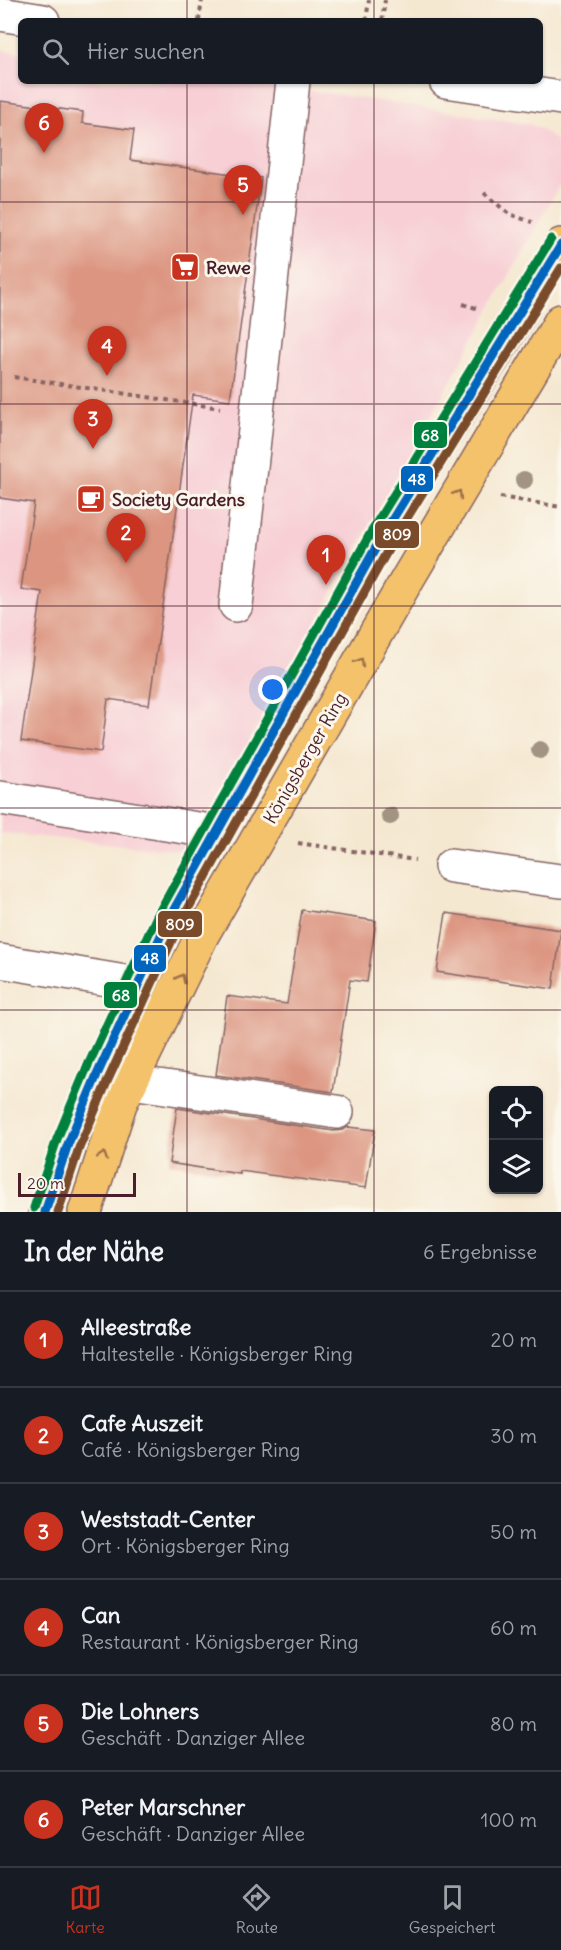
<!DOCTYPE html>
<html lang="de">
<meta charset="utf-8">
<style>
body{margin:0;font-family:Delius,sans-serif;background:#242831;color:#f1f3f6}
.controls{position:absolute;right:18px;bottom:18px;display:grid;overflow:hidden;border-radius:9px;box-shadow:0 2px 4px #0004}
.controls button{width:54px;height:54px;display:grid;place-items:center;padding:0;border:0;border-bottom:2px solid #363941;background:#171b24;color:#f1f3f6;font:30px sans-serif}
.scale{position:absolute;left:18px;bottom:15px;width:118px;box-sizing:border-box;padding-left:6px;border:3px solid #4a1f2b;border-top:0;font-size:16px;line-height:21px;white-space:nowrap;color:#4a1f2b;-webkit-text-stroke:4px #fbf7ec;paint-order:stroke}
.you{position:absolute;left:273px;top:690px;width:21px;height:21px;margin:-15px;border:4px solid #fff;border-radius:50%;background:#1a73e8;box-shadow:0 0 0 9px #1a73e833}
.badge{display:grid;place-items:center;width:39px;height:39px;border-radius:50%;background:#c8321e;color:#fff;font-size:20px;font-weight:700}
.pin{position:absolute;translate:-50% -50px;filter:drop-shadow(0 2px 3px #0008)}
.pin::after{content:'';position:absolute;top:32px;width:21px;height:18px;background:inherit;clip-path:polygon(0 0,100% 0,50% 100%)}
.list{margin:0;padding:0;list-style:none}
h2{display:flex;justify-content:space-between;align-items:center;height:78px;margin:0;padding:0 24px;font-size:26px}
h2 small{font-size:20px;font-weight:400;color:#9ea1a6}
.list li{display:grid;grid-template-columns:39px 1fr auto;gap:18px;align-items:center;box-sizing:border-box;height:96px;padding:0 24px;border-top:2px solid #363941}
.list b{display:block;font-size:22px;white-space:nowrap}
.list p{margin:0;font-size:20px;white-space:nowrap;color:#9ea1a6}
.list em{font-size:20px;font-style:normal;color:#9ea1a6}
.icon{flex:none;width:33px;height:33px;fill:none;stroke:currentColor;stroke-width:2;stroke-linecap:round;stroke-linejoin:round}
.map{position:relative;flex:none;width:561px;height:1212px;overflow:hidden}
.search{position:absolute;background:#171b24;box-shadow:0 2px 4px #0004;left:18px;right:18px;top:18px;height:66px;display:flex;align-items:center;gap:15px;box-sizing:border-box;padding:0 21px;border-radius:9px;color:#9ea1a6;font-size:22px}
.sheet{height:654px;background:#171b24}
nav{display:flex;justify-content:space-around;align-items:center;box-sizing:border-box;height:84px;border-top:2px solid #363941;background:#171b24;font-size:16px;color:#9ea1a6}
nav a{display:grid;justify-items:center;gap:3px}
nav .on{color:#c8321e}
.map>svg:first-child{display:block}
</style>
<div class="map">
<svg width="561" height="1212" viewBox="0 0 561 1212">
<rect width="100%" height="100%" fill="#fbf7ec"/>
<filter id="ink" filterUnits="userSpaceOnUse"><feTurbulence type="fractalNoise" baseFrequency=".0167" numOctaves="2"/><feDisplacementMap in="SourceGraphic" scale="12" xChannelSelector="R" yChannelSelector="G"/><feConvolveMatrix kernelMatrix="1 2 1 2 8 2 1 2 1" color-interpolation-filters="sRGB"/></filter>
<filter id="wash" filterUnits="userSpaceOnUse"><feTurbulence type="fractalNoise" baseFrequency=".008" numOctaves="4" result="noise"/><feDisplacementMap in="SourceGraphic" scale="24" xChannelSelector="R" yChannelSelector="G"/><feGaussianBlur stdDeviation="1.35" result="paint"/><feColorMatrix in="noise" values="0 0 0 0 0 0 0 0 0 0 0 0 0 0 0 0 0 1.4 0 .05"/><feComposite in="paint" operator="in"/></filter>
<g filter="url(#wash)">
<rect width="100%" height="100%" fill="#f5e8d1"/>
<!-- built -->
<path fill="#f7cfd5" d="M0 50 21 53V81H245L268 84 528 124 539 128 556 140 561 153V182L189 851 0 833Z"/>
<g id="blocks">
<!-- building -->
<g fill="#dc9581">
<path d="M0 101 83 112 82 123 134 130 130 160 261 178 230 400 193 395 149 705 108 699 101 752 21 741 42 592 21 589 34 503 0 498Z"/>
<path d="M302 910 376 921 367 982 350 980 333 1092 216 1075 227 996 287 1004Z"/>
<path d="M446 913 561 930 553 989 437 972Z"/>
<path d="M177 1108 334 1131 343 1130 348 1127 375 1130 366 1188 240 1171V1174L169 1163Z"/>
</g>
</g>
</g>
<g filter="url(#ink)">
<use href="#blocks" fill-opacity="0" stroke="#866565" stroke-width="1.5"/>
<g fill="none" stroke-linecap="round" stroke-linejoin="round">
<!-- minor casing -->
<g stroke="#866565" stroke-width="36">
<g id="minor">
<path d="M0 14 43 21"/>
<path d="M446 81 561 98"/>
<path d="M236 605 293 81"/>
<path d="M0 798 217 832"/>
<path d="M451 866 561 881"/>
<path d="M0 961 137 984"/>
<path d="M131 1082 337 1112"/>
</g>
</g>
<!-- major casing -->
<g stroke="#866565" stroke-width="36">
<g id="major">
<path d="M45 1212 68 1144 96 1077 167 922 384 533 503 342 561 245"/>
<path d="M85 1212 120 1104 202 935 408 578 561 321"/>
</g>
</g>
<!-- path -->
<g stroke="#866565" stroke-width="4" stroke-dasharray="4.5 4.5" stroke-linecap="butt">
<path d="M199 21 202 0"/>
<path d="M366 21 369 0"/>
<path d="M382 21 385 0"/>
<path d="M484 193 509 214 532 222"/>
<path d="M463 304 479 309"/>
<path d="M14 377 220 408"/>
<path d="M500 497 561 507"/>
<path d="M298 843 415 860"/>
</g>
<!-- minor -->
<use href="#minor" stroke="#fff" stroke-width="33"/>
<!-- major -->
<use href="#major" stroke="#f4c26a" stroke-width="33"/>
<!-- bus-1 casing -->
<g stroke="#fbf7ec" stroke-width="14">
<path id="bus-1" d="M45 1212 68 1144 96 1077 167 922 384 533 561 245"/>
</g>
<!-- bus-2 casing -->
<g stroke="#fbf7ec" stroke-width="14">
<path id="bus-2" d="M58 1212 79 1148 107 1082 178 927 394 539 561 268"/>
</g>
<!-- bus-3 casing -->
<g stroke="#fbf7ec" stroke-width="14">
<path id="bus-3" d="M34 1208 57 1139 85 1072 157 916 374 527 551 239"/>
</g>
<!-- bus-1 -->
<use href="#bus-1" stroke="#0065bd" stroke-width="9"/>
<!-- bus-2 -->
<use href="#bus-2" stroke="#7a4b2a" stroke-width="9"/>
<!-- bus-3 -->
<use href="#bus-3" stroke="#00803d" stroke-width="9"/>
</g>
<!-- trees -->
<g fill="#a29383">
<circle cx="524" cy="480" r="9"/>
<circle cx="540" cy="750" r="9"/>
<circle cx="390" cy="816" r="9"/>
</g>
<!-- one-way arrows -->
<defs><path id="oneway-chevron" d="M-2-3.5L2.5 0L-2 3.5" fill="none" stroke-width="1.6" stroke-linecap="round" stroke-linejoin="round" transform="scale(1.5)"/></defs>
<g stroke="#9f704a">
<use href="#oneway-chevron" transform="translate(458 494) rotate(-59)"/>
<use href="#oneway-chevron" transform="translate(360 662) rotate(-60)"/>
<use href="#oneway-chevron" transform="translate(181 978) rotate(-64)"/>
<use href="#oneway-chevron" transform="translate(103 1156) rotate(-72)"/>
</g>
</g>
<!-- grid -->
<path fill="none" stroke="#4a1f2b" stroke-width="1.5" stroke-opacity="0.55" d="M187 0V21M374 0V21M187 81V1212M374 81V1212M0 202H561M0 404H561M0 606H561M0 808H561M0 1010H561"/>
<!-- icons -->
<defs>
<g id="supermarket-square" transform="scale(1.5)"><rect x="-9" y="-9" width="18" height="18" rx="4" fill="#c8321e" stroke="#fbf7ec"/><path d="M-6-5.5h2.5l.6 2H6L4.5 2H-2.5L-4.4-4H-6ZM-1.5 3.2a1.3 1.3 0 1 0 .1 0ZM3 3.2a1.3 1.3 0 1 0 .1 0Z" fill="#fff"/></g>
<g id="cafe-square" transform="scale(1.5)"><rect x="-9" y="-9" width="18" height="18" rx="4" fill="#c8321e" stroke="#fbf7ec"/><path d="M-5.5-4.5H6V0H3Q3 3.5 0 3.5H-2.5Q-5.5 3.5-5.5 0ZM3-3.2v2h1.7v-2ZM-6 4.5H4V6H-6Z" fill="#fff"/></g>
</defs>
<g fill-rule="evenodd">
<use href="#supermarket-square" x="185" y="267"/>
<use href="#cafe-square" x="91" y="499"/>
</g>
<g text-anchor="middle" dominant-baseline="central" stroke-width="6" stroke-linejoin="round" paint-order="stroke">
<!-- poi labels -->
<g font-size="18" font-weight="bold" fill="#4a1f2b" stroke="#fbf7ec" text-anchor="start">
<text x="206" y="267">Rewe</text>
<text x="112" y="499">Society Gardens</text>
</g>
<!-- street labels -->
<g font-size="18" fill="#4a1f2b" stroke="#fbf7ec">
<text transform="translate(305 758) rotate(-60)">Königsberger Ring</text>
</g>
</g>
<g stroke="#fbf7ec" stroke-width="2">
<rect x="413" y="421" width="35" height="28" rx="6" fill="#00803d"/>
<rect x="400" y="465" width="34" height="28" rx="6" fill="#0065bd"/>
<rect x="374" y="520" width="46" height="29" rx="6" fill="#7a4b2a"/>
<rect x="157" y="910" width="46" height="28" rx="6" fill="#7a4b2a"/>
<rect x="133" y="944" width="34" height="29" rx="6" fill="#0065bd"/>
<rect x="103" y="981" width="35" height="28" rx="6" fill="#00803d"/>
</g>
<g font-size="16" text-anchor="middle" font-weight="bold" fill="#fff">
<text x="430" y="441">68</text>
<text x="417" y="485">48</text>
<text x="397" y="540">809</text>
<text x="180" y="930">809</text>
<text x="150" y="964">48</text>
<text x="121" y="1001">68</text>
</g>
</svg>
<div class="controls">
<button><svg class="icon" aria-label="locate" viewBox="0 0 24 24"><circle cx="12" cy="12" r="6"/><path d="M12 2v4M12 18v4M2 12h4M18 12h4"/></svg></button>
<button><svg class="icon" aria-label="layers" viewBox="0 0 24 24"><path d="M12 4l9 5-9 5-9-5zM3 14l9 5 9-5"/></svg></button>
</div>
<div class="scale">20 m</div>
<div class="you"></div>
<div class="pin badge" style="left:326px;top:585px">1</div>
<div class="pin badge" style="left:126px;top:563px">2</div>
<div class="pin badge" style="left:93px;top:449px">3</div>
<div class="pin badge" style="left:107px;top:376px">4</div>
<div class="pin badge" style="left:243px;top:215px">5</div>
<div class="pin badge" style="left:44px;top:153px">6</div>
<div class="search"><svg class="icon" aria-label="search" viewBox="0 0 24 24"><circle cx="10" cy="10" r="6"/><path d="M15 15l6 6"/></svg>Hier suchen</div>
</div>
<section class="sheet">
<h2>In der Nähe<small>6 Ergebnisse</small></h2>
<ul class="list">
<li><span class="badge">1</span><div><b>Alleestraße</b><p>Haltestelle · Königsberger Ring</p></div><em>20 m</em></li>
<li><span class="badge">2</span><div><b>Cafe Auszeit</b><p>Café · Königsberger Ring</p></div><em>30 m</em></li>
<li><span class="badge">3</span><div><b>Weststadt-Center</b><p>Ort · Königsberger Ring</p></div><em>50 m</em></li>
<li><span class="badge">4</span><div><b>Can</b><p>Restaurant · Königsberger Ring</p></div><em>60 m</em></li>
<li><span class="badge">5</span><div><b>Die Lohners</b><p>Geschäft · Danziger Allee</p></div><em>80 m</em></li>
<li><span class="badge">6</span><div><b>Peter Marschner</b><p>Geschäft · Danziger Allee</p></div><em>100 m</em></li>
</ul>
</section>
<nav>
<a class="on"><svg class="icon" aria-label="map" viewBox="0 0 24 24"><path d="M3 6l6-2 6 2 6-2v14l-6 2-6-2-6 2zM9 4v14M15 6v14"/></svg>Karte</a>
<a><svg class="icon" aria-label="directions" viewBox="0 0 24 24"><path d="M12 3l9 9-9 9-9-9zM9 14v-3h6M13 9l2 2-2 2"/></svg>Route</a>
<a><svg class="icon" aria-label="saved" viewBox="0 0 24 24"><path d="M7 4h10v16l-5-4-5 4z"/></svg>Gespeichert</a>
</nav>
